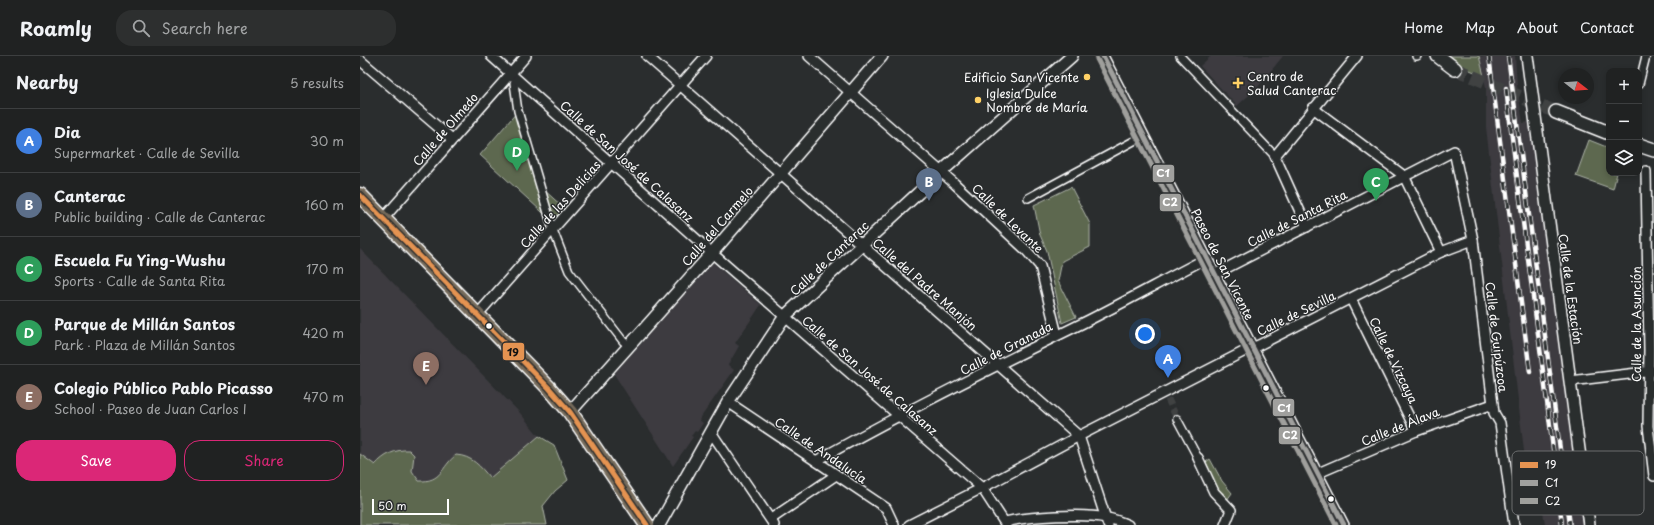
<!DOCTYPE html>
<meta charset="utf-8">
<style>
body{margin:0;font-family:"Playpen Sans",sans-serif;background:#2d2f2f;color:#f1f3f6}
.controls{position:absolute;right:12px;top:12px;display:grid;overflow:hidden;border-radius:8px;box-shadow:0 2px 6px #0003}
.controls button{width:36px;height:36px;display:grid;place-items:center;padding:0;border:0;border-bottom:1px solid #3d3f40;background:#202222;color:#f1f3f6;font:20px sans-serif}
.compass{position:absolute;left:1198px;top:12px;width:36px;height:36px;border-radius:50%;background:#202222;box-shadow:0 2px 6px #0003;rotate:107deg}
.scale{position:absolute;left:12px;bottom:10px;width:77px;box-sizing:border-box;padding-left:4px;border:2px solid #fff;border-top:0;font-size:11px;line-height:14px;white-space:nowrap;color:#fff;-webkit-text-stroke:3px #2a2d2e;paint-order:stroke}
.you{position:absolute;left:785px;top:278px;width:14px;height:14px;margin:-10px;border:3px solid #fff;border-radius:50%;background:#1a73e8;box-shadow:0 0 0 6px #1a73e833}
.badge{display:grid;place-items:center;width:26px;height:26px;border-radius:50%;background:#db2777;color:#fff;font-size:13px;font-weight:700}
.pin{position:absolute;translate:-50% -33px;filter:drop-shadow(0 1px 2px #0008)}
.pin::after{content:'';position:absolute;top:21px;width:14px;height:12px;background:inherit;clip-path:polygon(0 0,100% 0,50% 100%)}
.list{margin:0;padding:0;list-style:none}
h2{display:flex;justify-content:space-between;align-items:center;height:52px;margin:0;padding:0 16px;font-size:17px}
h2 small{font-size:13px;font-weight:400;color:#a2a4a5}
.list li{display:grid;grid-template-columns:26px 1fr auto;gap:12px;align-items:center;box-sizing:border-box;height:64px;padding:0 16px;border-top:1px solid #3d3f40}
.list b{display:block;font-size:15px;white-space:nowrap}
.list p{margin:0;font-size:13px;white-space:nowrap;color:#a2a4a5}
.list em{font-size:13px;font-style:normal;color:#a2a4a5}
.actions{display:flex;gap:8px;padding:12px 16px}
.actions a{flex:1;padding:9px 0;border:1px solid #db2777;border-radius:16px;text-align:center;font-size:14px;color:#db2777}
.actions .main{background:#db2777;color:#fff}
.icon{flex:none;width:22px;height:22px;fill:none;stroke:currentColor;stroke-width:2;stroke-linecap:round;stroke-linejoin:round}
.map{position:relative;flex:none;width:1294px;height:469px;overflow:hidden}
header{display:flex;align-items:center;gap:24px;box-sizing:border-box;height:56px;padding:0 20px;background:#202222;border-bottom:1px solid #3d3f40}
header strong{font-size:19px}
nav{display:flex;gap:22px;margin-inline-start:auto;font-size:14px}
.search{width:280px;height:36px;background:#2d2f2f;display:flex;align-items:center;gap:10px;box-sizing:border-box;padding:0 14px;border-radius:16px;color:#a2a4a5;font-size:15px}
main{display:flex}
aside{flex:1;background:#202222}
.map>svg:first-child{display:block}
</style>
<header>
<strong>Roamly</strong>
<div class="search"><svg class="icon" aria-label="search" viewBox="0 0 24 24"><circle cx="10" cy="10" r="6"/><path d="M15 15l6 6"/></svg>Search here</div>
<nav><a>Home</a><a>Map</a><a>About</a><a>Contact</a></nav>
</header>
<main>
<aside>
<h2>Nearby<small>5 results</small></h2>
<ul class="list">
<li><span class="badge" style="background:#3f7fe0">A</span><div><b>Dia</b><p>Supermarket · Calle de Sevilla</p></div><em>30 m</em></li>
<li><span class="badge" style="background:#5c6f8a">B</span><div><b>Canterac</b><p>Public building · Calle de Canterac</p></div><em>160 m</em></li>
<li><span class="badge" style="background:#2e9e5b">C</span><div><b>Escuela Fu Ying-Wushu</b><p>Sports · Calle de Santa Rita</p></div><em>170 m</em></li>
<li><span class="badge" style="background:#2e9e5b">D</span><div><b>Parque de Millán Santos</b><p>Park · Plaza de Millán Santos</p></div><em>420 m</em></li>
<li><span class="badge" style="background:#8d6e63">E</span><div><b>Colegio Público Pablo Picasso</b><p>School · Paseo de Juan Carlos I</p></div><em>470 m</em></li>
</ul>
<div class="actions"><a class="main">Save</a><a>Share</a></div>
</aside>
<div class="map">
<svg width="1294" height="469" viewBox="0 0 1294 469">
<rect width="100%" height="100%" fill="#2a2d2e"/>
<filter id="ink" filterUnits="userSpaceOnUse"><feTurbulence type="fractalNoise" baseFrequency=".025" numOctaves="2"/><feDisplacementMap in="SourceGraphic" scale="8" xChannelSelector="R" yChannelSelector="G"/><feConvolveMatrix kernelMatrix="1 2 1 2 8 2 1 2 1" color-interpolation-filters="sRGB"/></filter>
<g filter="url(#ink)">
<!-- built -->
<g fill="#3d3b40">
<path d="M851 0H923L897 32 877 50 840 10Z"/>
<path d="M1119 0H1155L1157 30 1163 67 1169 66 1222 469H1185L1177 414 1166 412 1126 71V31Z"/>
<path d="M0 193 160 357 179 380 75 469 0 401Z"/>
<path d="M353 207 401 249 375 287 379 290 368 309 374 314 339 364 343 367 337 376 335 375 331 380 333 381 313 410 254 318Z"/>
</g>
<!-- green -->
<g fill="#5d6850" stroke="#aeb4a8">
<path d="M1086 0H1119L1124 20 1098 9Z"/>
<path d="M158 55 183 133 204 152 193 166 120 99Z"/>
<path d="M1229 84 1249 92V117H1257L1253 133 1216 120Z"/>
<path d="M711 131 730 168V191L702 205 698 225 716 261 702 267 687 195 680 179 674 149Z"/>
<path d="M179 380 194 389 208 424 195 435 183 450 187 469H0V398L15 409C24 399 35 393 49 394L54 399 52 415 59 425C82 426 81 411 96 399 112 400 120 410 130 422Z"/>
<path d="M850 403 862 425 872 437 867 444 857 434 846 406Z"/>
</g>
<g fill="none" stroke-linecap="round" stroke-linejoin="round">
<!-- pedestrian-tunnel -->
<path stroke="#3f4243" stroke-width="7" stroke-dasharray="7 3.5" stroke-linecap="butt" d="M808 343 817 363"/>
<!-- secondary-tunnel -->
<path stroke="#3f4243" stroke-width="13" stroke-dasharray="13 6" stroke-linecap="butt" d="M1095 13 1196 56"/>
<!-- pedestrian casing -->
<g stroke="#fff" stroke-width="10">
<g id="pedestrian">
<path d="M820 0 915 100"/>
<path d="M1056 0H1057"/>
<path d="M156 23 154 27 158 55 193 174 209 215 263 285 269 290"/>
<path d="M1279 28 1286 0"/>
<path d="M668 142 783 80"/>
<path d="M817 363 838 402"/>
</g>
</g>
<!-- minor casing -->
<g stroke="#fff" stroke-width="12">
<g id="minor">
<path d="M131 0 360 204 622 432 719 380 887 294 899 289 1081 196 1113 184"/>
<path d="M287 0 719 380 748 469"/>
<path d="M449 0 595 128 666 194 680 210 697 279"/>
<path d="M743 0 984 469"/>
<path d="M0 4 92 83"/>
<path d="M953 52 1044 120 1081 196"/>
<path d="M1286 115 1289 294 1288 370 1294 420"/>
<path d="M23 163 166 0"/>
<path d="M947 171 915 100 997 0"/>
<path d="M855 218 1094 95 1113 184 1134 357 1140 367 1154 469"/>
<path d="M991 243 1056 375"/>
<path d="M118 258 346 0"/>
<path d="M1210 325 1294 315"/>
<path d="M368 346 526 452 534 469"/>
<path d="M351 376 414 469"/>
<path d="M838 402 854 436 871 454 865 469"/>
<path d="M456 405C543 356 633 311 723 267 765 246 806 223 847 202"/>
<path d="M956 418 1056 375 1133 348"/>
<path d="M411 463 476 419"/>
<path d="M645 466C670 460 723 457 747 462 754 463 761 466 768 469"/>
<path d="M549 469 622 432 646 469"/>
</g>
</g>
<!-- tertiary casing -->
<g stroke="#fff" stroke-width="14">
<g id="tertiary">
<path d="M1167 0 1229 469"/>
<path d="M210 356 352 197 522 0"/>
<path d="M299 469 368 346 425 260 581 116 712 0"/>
</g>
</g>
<!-- secondary casing -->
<g stroke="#fff" stroke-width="16">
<g id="secondary">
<path d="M1078 0 1095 13"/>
<path d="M1196 56 1249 77"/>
<path d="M1279 89 1294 94"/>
</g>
</g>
<!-- primary casing -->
<g stroke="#fff" stroke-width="17">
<path id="primary" d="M0 139 189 332 210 356 287 469"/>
</g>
<!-- pedestrian -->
<use href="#pedestrian" stroke="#2a2d2e" stroke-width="7"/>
<!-- minor -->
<use href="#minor" stroke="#2a2d2e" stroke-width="9"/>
<!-- tertiary -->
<use href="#tertiary" stroke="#2a2d2e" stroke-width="11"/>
<!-- secondary -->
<use href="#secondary" stroke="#2a2d2e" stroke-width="13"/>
<!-- primary -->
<use href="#primary" stroke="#746a5a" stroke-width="14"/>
<!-- rail casing -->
<g stroke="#fff" stroke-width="4.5">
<g id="rail">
<path d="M1129 0 1170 316"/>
<path d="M1148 0 1210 469"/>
<path d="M1146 32C1163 178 1186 323 1202 469"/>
</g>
</g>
<!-- rail -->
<use href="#rail" stroke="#2a2d2e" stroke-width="3" stroke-dasharray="9" stroke-linecap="butt"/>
<!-- bus-1 casing -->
<g stroke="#2a2d2e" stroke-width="8">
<path id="bus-1" d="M0 139 189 332 210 356 287 469"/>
</g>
<!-- bus-2 casing -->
<g stroke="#2a2d2e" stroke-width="8">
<path id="bus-2" d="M743 0 984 469"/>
</g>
<!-- bus-3 casing -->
<g stroke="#2a2d2e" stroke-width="8">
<path id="bus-3" d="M737 3 976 469"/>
</g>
<!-- bus-1 -->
<use href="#bus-1" stroke="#e59351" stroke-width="5"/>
<!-- bus-2 -->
<use href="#bus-2" stroke="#a0a09e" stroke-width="5"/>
<!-- bus-3 -->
<use href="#bus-3" stroke="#9f9f9c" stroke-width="5"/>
</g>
</g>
<!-- markers -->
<g fill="#ffd166" stroke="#2a2d2e" stroke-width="1.5">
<circle cx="727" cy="21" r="4"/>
<path d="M876 21h4v4h4v4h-4v4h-4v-4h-4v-4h4z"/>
<circle cx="618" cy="44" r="4"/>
</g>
<g fill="#fff" stroke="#2a2d2e" stroke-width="1.5">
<circle cx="129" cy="270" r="3.5"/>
<circle cx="906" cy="332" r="3.5"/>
<circle cx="971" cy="443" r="3.5"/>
</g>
<g text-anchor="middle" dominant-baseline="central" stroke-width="3" stroke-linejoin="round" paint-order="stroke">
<!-- poi labels -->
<g font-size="12" fill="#fff" stroke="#2a2d2e" text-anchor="start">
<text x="887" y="20">Centro de<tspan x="887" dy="14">Salud Canterac</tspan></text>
<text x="719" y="21" text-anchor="end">Edificio San Vicente</text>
<text x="626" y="37">Iglesia Dulce<tspan x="626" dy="14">Nombre de María</tspan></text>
</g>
<!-- street labels -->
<g font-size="12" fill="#fff" stroke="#2a2d2e">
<text transform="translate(85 73) rotate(-49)">Calle de Olmedo</text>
<text transform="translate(267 105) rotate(42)">Calle de San José de Calasanz</text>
<text transform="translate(200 148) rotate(-48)">Calle de las Delicias</text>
<text transform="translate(648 162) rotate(44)">Calle de Levante</text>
<text transform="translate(937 162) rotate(-27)">Calle de Santa Rita</text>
<text transform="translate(357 170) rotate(-49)">Calle del Carmelo</text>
<text transform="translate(469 202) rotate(-43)">Calle de Canterac</text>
<text transform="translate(863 208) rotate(63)">Paseo de San Vicente</text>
<text transform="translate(565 228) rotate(41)">Calle del Padre Manjón</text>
<text transform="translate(1211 233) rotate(82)">Calle de la Estación</text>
<text transform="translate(936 257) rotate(-26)">Calle de Sevilla</text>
<text transform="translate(1276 268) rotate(-90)">Calle de la Asunción</text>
<text transform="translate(1137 281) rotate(83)">Calle de Guipúzcoa</text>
<text transform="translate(646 292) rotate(-27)">Calle de Granada</text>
<text transform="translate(1034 304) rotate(64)">Calle de Vizcaya</text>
<text transform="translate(510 319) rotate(41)">Calle de San José de Calasanz</text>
<text transform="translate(1040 370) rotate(-22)">Calle de Álava</text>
<text transform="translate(461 394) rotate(34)">Calle de Andalucía</text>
</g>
</g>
<!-- legend -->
<rect x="1152" y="395" width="132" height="64" rx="6" fill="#2a2d2e" stroke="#6a6c6d" stroke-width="1"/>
<rect x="1160" y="406" width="18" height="6" fill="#e59351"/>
<rect x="1160" y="424" width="18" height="6" fill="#a0a09e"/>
<rect x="1160" y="442" width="18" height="6" fill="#9f9f9c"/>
<g font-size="11" fill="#fff">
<text x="1185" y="413">19</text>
<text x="1185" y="431">C1</text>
<text x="1185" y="449">C2</text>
</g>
<g stroke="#2a2d2e" stroke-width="1.5">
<rect x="792" y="108" width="23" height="19" rx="4" fill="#a0a09e"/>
<rect x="799" y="137" width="23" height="19" rx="4" fill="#9f9f9c"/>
<rect x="142" y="286" width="23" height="19" rx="4" fill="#e59351"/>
<rect x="912" y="342" width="23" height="19" rx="4" fill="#a0a09e"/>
<rect x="918" y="370" width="23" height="19" rx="4" fill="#9f9f9c"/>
</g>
<g font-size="11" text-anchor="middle" font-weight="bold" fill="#fff">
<text x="803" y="121">C1</text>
<text x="810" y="150">C2</text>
<text x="924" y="356">C1</text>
<text x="930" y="383">C2</text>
</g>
<g font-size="11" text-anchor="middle" font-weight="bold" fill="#111">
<text x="153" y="300">19</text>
</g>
</svg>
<div class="controls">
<button>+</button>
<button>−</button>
<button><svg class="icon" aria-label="layers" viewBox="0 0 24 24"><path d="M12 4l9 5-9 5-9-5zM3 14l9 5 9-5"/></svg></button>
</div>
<svg class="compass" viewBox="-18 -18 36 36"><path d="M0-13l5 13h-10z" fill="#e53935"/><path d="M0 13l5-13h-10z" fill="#a2a4a5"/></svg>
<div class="scale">50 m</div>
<div class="you"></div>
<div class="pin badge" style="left:808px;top:322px;background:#3f7fe0">A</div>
<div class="pin badge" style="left:569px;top:145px;background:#5c6f8a">B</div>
<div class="pin badge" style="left:1016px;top:145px;background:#2e9e5b">C</div>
<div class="pin badge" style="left:157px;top:115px;background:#2e9e5b">D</div>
<div class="pin badge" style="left:66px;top:329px;background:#8d6e63">E</div>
</div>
</main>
